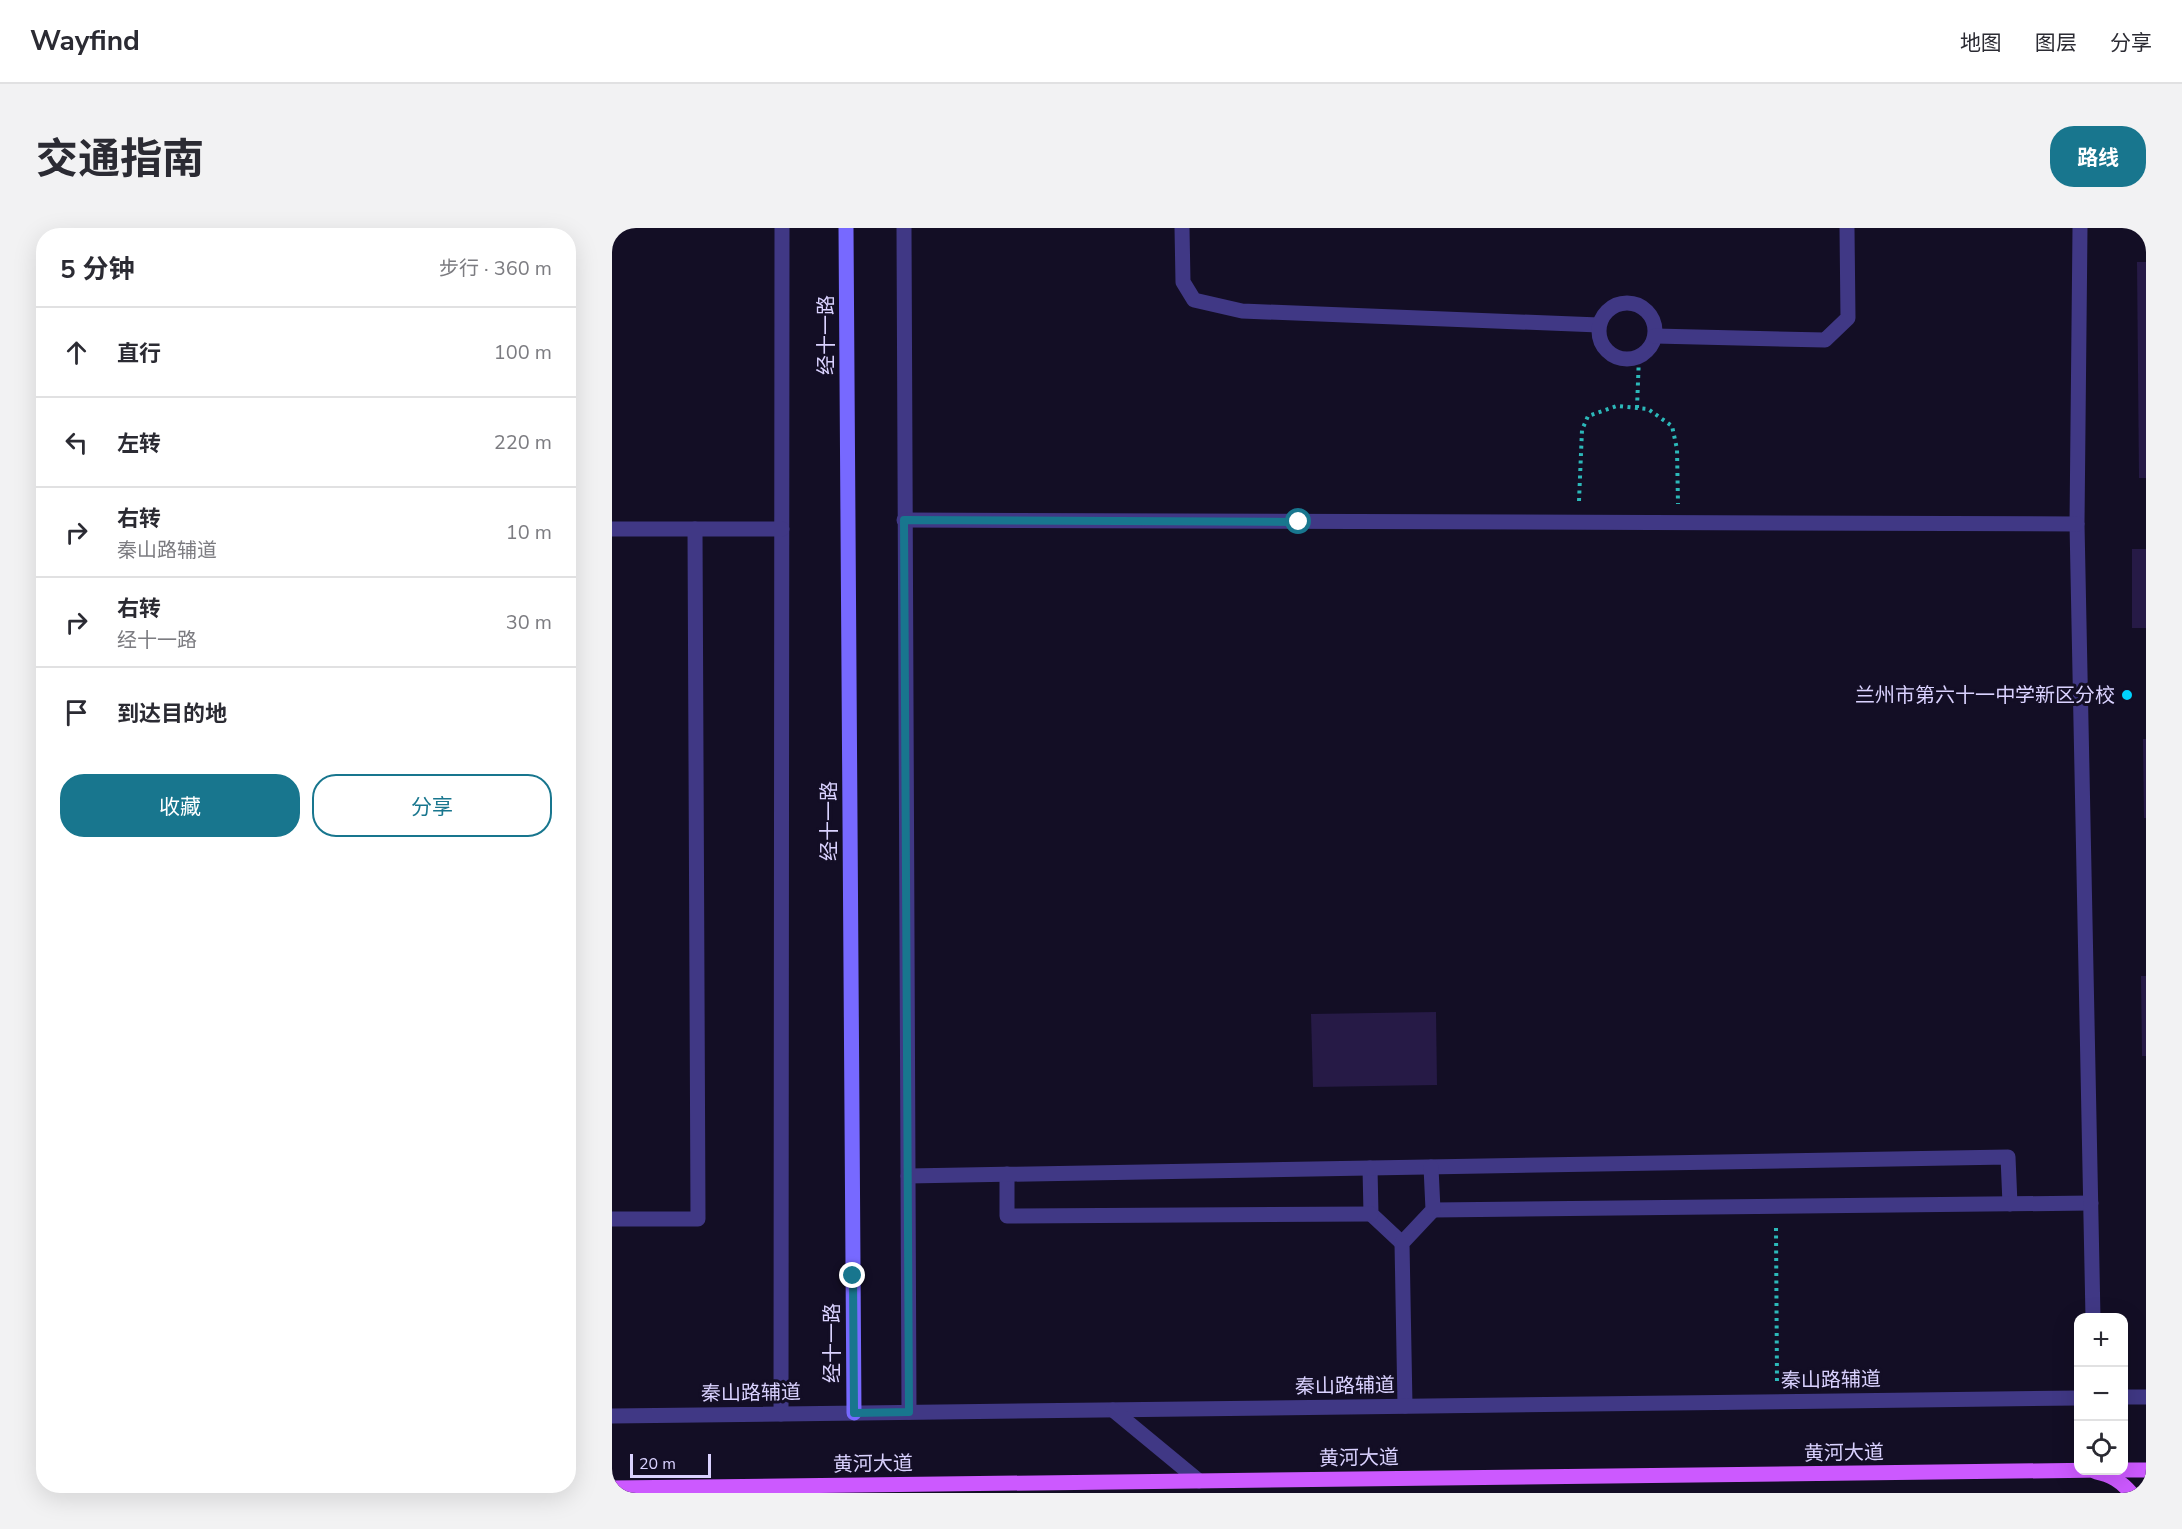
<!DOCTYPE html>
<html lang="zh">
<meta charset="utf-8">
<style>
body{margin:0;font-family:"Nunito Sans","Noto Sans SC",sans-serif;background:#f2f2f3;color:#2b2b33}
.controls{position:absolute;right:18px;bottom:18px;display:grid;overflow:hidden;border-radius:12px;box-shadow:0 6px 24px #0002}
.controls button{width:54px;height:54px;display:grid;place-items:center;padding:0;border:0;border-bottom:2px solid #e1e1e2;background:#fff;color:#2b2b33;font:30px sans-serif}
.scale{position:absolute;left:18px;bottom:15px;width:81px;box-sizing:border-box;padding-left:6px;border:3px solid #dad2ff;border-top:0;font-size:16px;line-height:21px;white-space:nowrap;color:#dad2ff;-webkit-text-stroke:4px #130e25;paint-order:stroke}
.stop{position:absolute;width:18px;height:18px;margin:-14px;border:4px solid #18768e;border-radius:50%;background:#fff}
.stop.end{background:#18768e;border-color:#fff;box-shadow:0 2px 6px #0008}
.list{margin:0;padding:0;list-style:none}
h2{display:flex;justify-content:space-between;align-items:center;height:78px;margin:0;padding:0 24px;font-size:26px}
h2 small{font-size:20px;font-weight:400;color:#7c7c81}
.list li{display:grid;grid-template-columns:39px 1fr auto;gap:18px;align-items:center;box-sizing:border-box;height:90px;padding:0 24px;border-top:2px solid #e1e1e2}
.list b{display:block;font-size:22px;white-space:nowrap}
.list p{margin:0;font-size:20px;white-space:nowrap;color:#7c7c81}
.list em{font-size:20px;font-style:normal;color:#7c7c81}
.actions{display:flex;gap:12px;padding:18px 24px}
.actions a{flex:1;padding:14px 0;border:2px solid #18768e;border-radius:24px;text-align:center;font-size:21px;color:#18768e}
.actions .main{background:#18768e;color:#fff}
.icon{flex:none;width:33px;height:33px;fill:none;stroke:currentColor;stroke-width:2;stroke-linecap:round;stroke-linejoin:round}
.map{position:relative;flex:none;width:1534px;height:1265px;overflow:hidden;border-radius:24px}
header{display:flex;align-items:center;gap:36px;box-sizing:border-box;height:84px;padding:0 30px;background:#fff;border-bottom:2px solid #e1e1e2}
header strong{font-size:28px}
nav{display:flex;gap:33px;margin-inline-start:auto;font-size:21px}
.intro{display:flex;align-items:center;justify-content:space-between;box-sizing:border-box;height:144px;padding:0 36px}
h1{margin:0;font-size:42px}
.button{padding:15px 27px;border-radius:24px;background:#18768e;color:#fff;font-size:21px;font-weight:700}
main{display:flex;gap:36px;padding:0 36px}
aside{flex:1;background:#fff;border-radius:24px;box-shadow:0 6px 24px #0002}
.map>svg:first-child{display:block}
</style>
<header>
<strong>Wayfind</strong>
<nav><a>地图</a><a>图层</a><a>分享</a></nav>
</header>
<div class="intro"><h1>交通指南</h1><a class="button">路线</a></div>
<main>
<aside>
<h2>5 分钟<small>步行 · 360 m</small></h2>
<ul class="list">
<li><svg class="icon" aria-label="ahead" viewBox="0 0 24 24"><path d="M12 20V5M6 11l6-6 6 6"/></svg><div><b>直行</b></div><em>100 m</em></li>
<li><svg class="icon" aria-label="left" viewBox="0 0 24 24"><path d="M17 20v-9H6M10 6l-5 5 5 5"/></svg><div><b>左转</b></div><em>220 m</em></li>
<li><svg class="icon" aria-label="right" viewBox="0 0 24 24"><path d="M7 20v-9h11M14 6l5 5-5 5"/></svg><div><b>右转</b><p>秦山路辅道</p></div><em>10 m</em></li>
<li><svg class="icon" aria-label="right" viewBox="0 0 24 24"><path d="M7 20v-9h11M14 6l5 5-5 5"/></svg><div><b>右转</b><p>经十一路</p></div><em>30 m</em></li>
<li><svg class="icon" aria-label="arrive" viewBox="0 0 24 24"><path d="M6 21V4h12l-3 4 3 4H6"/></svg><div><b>到达目的地</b></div></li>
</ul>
<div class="actions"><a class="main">收藏</a><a>分享</a></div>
</aside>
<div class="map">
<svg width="1534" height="1265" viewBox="0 0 1534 1265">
<rect width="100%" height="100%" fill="#130e25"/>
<!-- building -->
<g fill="#261a46">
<path d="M1525 34H1534V250H1527Z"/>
<rect x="1520" y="321" width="14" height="79"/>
<path d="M1531 511H1534V590H1532Z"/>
<path d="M1529 748H1534V828H1530Z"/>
<path d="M824 784 825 857 701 859 699 786Z"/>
</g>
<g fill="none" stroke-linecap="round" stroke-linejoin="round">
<!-- path -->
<g stroke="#2cb8b9" stroke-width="4" stroke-dasharray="3 4.5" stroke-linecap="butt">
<path d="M1025 180 1027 128"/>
<path d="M967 273 970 202 976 188 1005 178 1025 180 1036 181 1060 198 1065 221 1066 276"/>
<path d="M1164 1000 1165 1154"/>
</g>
<!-- lane -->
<g stroke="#403885" stroke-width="15">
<path d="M292 0 297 1184"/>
<path d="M570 0 571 54 582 72 630 83 987 97"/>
<circle cx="1015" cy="103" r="28"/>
<path d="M1043 108 1213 112 1236 90 1235 0"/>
<path d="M758 940 759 986 790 1015"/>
<path d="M395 946V988L759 986"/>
<path d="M296 948 1396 929 1398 976"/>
<path d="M821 982 1479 975"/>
<path d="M0 991H86L83 301"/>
<path d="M1512 1169H1534"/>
<path d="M793 1178 790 1015 821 982 819 939"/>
<path d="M169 1186 170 0"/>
<path d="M0 1188 1466 1170"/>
</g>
<!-- street -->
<g stroke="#403885" stroke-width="15">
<path d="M1468 0 1465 296 1481 1090"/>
<path d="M292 292 1465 296"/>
<path d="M0 301H170"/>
<path d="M501 1182 587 1253"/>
</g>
<!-- secondary -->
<path stroke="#7769ff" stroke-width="15" d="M234 0 242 1185"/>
<!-- primary -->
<g stroke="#cc59ff" stroke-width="15">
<path d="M1512 1242H1534"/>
<path d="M1484 1244C1499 1247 1509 1253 1519 1265"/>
<path d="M0 1260 1493 1242"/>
</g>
</g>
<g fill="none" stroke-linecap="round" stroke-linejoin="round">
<!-- route -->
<path stroke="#18768e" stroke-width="8" d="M241 1048 242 1185 297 1184 292 292 687 294"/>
</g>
<!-- markers -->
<circle fill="#00d2fd" stroke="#130e25" stroke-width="2" cx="1515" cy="467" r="6"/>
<g text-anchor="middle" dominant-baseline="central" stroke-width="6" stroke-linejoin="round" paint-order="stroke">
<!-- street labels -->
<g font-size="20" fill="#dad2ff" stroke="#130e25">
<text transform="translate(214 107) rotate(-90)">经十一路</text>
<text transform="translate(217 593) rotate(-90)">经十一路</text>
<text transform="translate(220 1115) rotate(-90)">经十一路</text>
<text transform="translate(1219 1152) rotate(-1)">秦山路辅道</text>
<text transform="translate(733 1158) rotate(-1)">秦山路辅道</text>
<text transform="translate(139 1165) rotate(-1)">秦山路辅道</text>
<text transform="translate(1232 1225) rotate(-1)">黄河大道</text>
<text transform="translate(747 1230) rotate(-1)">黄河大道</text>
<text transform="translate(261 1236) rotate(-1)">黄河大道</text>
</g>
<!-- poi labels -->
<g font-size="20" fill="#dad2ff" stroke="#130e25" text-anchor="end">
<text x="1503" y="467">兰州市第六十一中学新区分校</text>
</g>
</g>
</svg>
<div class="controls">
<button>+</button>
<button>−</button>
<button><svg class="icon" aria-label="locate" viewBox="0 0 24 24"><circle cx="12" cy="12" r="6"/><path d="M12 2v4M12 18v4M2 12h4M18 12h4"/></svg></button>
</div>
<div class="scale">20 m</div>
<div class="stop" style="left:687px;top:294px"></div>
<div class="stop end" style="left:241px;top:1048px"></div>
</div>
</main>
